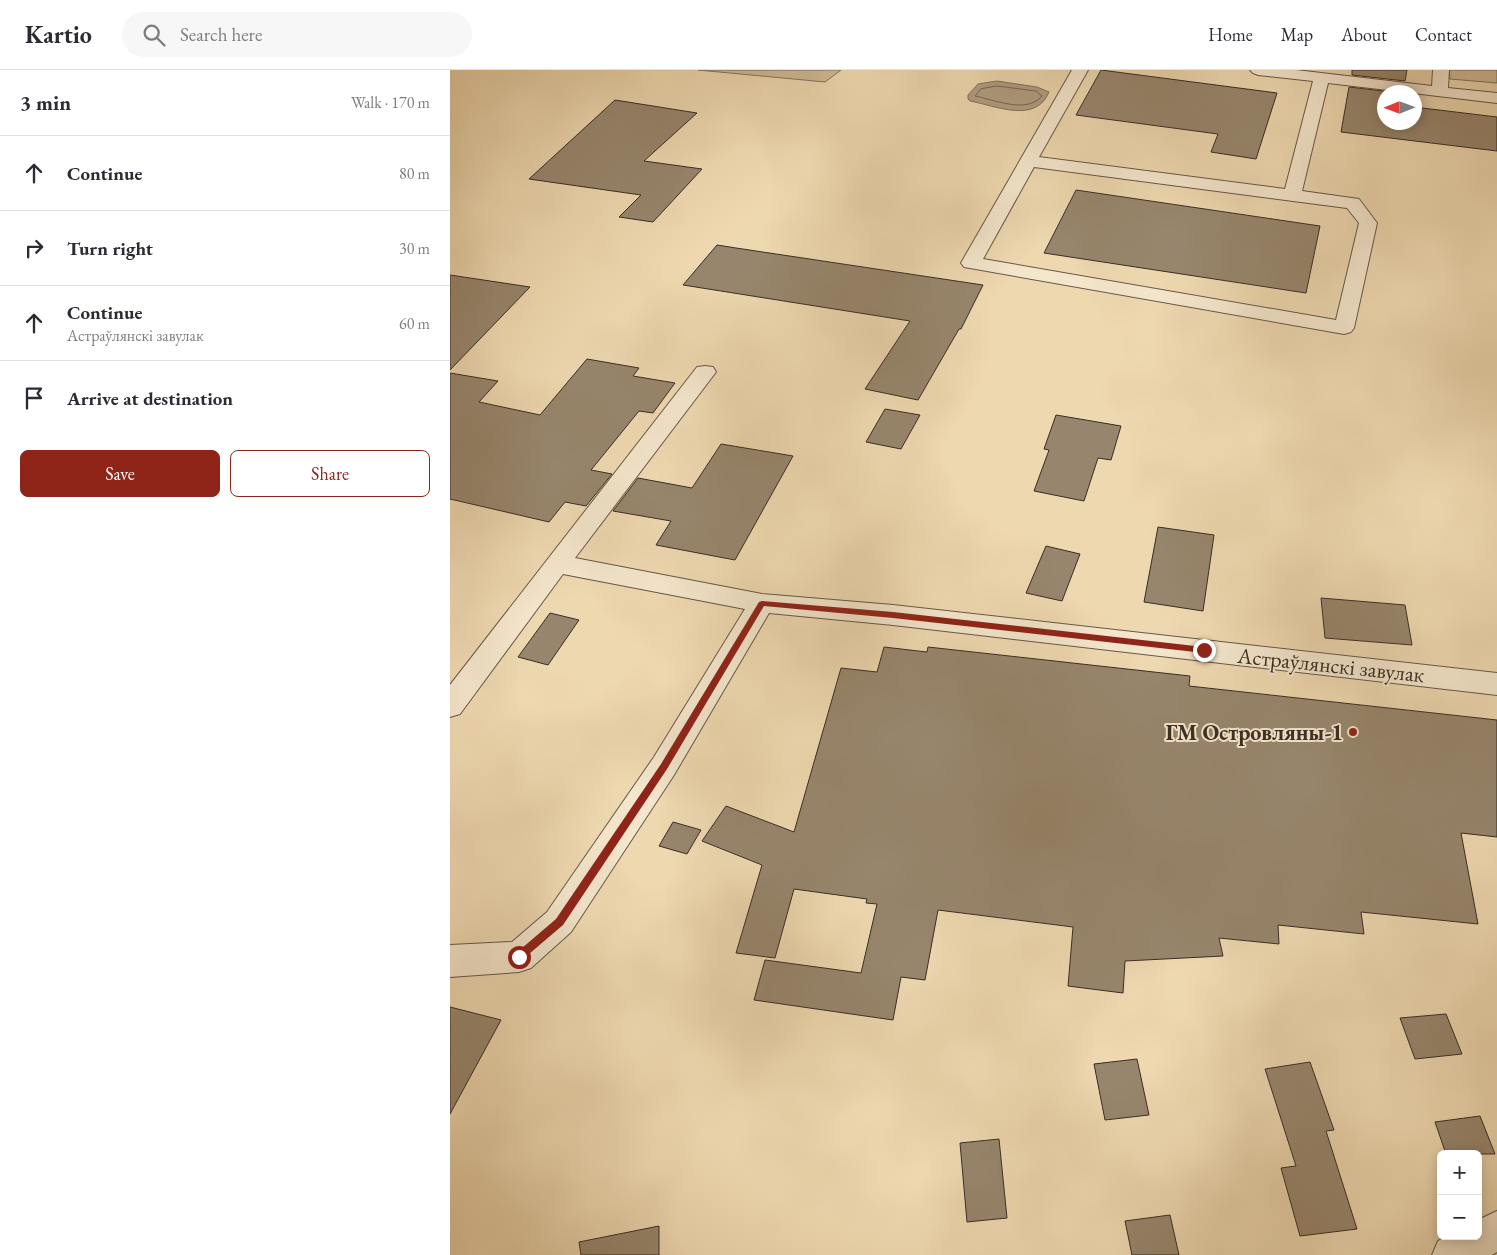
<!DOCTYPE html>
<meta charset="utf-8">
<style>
body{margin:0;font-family:"EB Garamond",serif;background:#f7f7f7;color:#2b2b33}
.controls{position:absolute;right:15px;bottom:15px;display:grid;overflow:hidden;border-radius:8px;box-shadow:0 2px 12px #0003}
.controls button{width:45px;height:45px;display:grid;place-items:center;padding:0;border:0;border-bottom:1px solid #e1e1e2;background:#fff;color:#2b2b33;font:25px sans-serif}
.compass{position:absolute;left:927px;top:15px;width:45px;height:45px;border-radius:50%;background:#fff;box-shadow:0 2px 12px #0003;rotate:269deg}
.stop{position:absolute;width:15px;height:15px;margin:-11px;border:4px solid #8f2418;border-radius:50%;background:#fff}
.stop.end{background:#8f2418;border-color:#fff;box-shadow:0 1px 5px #0008}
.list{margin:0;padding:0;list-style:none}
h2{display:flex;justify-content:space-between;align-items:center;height:65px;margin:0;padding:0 20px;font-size:21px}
h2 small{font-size:16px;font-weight:400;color:#7c7c81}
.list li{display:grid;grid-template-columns:32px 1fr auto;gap:15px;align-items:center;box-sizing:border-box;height:75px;padding:0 20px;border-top:1px solid #e1e1e2}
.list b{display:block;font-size:19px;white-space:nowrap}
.list p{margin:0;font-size:16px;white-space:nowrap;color:#7c7c81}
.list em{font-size:16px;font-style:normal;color:#7c7c81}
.actions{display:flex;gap:10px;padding:15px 20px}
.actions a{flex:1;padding:11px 0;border:1px solid #8f2418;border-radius:8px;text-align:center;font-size:18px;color:#8f2418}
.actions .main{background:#8f2418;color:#fff}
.icon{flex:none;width:28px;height:28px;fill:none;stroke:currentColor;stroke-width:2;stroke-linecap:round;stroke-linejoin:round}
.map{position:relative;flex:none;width:1047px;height:1185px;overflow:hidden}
header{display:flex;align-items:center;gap:30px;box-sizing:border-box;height:70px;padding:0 25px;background:#fff;border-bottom:1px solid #e1e1e2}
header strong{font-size:24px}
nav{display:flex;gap:28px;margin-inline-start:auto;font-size:18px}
.search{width:350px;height:45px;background:#f7f7f7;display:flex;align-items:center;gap:12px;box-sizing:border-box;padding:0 18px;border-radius:28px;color:#7c7c81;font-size:19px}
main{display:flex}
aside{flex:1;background:#fff}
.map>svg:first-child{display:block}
</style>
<header>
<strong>Kartio</strong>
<div class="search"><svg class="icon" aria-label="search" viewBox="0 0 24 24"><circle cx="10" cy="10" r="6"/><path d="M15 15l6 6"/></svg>Search here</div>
<nav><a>Home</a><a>Map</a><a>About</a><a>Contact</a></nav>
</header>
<main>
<aside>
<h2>3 min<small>Walk · 170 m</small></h2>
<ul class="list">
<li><svg class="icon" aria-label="ahead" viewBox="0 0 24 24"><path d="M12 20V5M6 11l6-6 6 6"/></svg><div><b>Continue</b></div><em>80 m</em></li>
<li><svg class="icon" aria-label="right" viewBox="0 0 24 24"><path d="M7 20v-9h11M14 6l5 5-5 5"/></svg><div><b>Turn right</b></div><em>30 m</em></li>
<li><svg class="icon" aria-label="ahead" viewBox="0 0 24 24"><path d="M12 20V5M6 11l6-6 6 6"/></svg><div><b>Continue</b><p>Астраўлянскі завулак</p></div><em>60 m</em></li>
<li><svg class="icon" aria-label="arrive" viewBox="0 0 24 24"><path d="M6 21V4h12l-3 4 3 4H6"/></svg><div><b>Arrive at destination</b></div></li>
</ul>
<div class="actions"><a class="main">Save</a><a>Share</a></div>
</aside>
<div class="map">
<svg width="1047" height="1185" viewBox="0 0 1047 1185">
<rect width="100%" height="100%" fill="#eed8b0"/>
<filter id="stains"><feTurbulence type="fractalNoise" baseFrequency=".004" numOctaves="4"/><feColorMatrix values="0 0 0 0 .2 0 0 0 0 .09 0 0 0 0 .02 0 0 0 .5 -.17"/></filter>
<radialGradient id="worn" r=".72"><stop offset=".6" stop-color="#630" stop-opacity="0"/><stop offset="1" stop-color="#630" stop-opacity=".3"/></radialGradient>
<!-- green -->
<g fill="#cfbb98" stroke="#84745e">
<path d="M248 0H391L375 12Z"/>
<path d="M999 0H1047V13L1000 9Z"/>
</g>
<!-- water -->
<path fill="#b09e81" stroke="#80715c" d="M547 11 587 17 599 22C586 54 546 36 520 31L518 29V25L528 14Z"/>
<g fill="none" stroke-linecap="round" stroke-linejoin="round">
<!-- shore -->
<path stroke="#746653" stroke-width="1" d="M547 16 586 21 592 26C577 44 545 30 525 26L531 19Z"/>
</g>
<!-- building -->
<g fill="#97866d" stroke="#382d25">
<path d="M651 0 827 23 806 89 761 82 768 64 626 45Z"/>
<path d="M902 0H957L955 11 902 5Z"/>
<path d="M899 17 942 22H934V52H964V37L1047 47V81L891 62Z"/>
<path d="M165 30 247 43 194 91 252 99 203 152 169 147 191 125 79 109Z"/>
<path d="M626 120 870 156 856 223 594 183Z"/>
<path d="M267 175 286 178 533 215 511 259H509L468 330 415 319 460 251 233 215Z"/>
<path d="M0 205 80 217 0 300Z"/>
<path d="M137 289 189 298 183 306 225 313 203 343 189 341 141 400 162 404 136 436 115 432 99 452 0 429V303L48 311 29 332 90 345Z"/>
<path d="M435 339 470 345 451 379 416 372Z"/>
<path d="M606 345 671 356 661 390 648 388 634 431 584 421 599 380 594 379Z"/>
<path d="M271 374 343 386 285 490 206 475 221 451 163 441 188 408 242 418Z"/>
<path d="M708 457 764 465 753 541 694 532Z"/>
<path d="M596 476 630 484 612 531 576 523Z"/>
<path d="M871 528 955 535 962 575 875 568Z"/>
<path d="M100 543 129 550 98 595 68 587Z"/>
<path d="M434 577 477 582 478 577 740 606 739 616 1047 650V767L1011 763 1028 854 911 842 914 864 828 855 829 874 769 868 773 886 675 891 673 923 618 916 623 857 488 840 475 910 451 907 443 950 304 930 315 890 411 903 427 834 416 833 417 829 344 819 325 888 286 883 312 795 252 771 276 736 344 762 391 598 427 602Z"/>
<path d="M223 752 251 760 237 784 209 776Z"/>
<path d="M0 937 51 950 0 1044Z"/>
<path d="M996 944 1012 984 965 989 950 948Z"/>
<path d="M687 989 699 1045 655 1050 644 994Z"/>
<path d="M860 992 884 1060 876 1061 907 1159 850 1166 831 1098 846 1096 815 999Z"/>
<path d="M1030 1046 1045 1084H996L985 1052Z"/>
<path d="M549 1069 557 1148 517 1152 510 1073Z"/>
<path d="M720 1145 729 1185H682L675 1151Z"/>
<path d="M209 1156V1185H131L129 1172Z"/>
</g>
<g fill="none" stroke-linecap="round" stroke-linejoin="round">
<!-- minor casing -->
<g stroke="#665848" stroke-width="2">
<g id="minor">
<path d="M622 0H638L589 87 835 119 863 11 808 5 803 3 800 0H846L982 16 983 0H999L998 18 1047 23V33L878 13 852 121 909 129 927 153 904 258 901 262 894 264 514 197 511 193ZM584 97 897 138 909 153 886 250 533 189Z"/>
<path d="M255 296 263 297 266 302 125 488 312 524 443 535 1047 603V625L443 555 319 543 224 705 121 862 81 898 69 902 0 907V875L62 872 97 842 204 687 295 539 113 504 10 644 0 647V615L247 297Z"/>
<path d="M1047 1141V1182L1042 1185H982L988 1171 997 1166H1028V1150Z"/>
</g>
</g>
<!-- minor -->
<use href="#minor" fill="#f4e6cc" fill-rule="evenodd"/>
</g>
<!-- route -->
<path fill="#8f2418" d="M312 531 443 542 754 577 758 580 754 583 443 548 314 536 217 699 113 855 72 890H65V884L106 849 211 694 309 532Z"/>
<!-- markers -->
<circle fill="#8f2418" stroke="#f4e6cc" stroke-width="2" cx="903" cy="662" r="5"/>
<g text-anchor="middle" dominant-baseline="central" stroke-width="4" stroke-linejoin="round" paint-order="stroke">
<!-- street labels -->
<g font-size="22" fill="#382d25" stroke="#f4e6cc">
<text transform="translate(881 595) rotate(6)">Астраўлянскі завулак</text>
</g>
<!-- poi labels -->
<g font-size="22" font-weight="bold" fill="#382d25" stroke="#f4e6cc" text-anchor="end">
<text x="893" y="662">ГМ Островляны-1</text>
</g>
</g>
<rect width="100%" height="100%" filter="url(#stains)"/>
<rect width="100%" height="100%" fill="url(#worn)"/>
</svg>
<div class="controls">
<button>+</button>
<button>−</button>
</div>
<svg class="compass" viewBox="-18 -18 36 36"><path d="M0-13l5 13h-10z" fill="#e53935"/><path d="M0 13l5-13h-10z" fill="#7c7c81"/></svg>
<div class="stop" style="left:69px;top:887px"></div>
<div class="stop end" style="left:754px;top:580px"></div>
</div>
</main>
